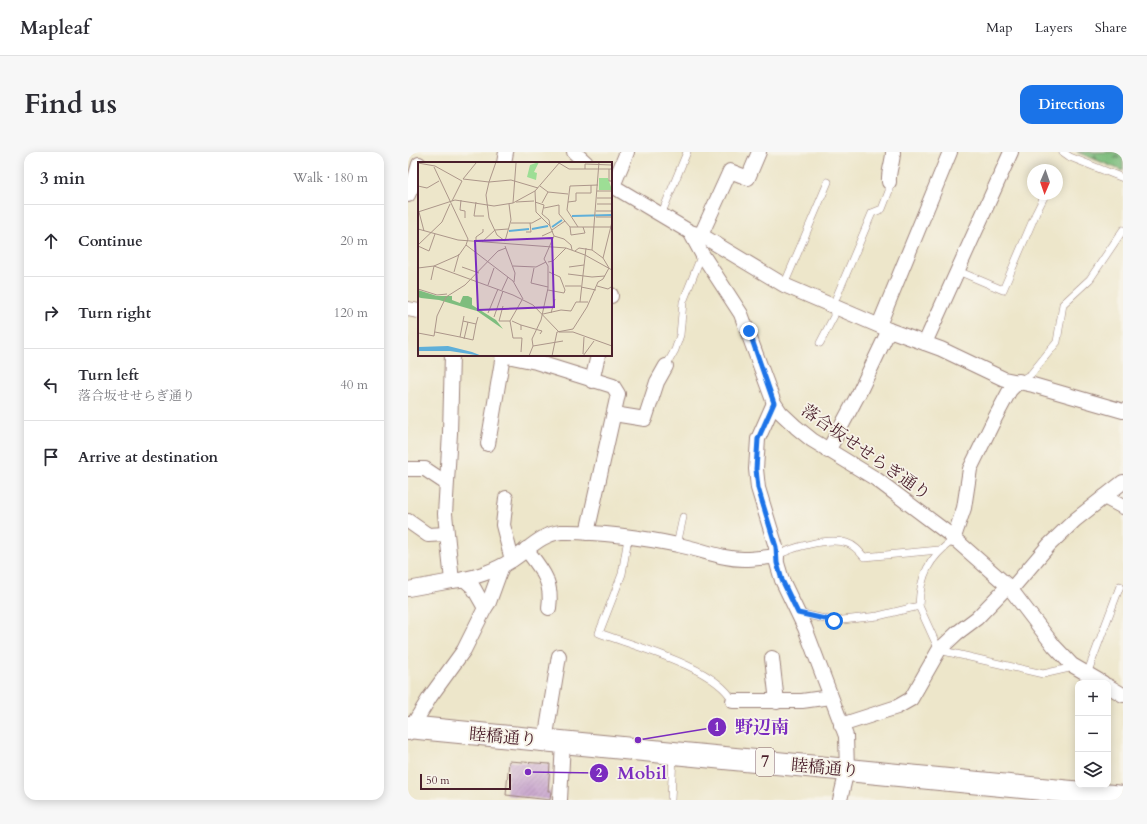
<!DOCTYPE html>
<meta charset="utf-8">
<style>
body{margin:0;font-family:Cardo,"Noto Serif JP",serif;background:#f7f7f7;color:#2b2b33}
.controls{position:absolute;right:12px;bottom:12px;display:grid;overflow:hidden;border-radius:8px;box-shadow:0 2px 10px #0003}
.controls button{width:36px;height:36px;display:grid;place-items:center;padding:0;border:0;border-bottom:1px solid #e1e1e2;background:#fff;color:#2b2b33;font:20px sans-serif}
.compass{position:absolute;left:619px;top:12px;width:36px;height:36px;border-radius:50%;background:#fff;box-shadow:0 2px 10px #0003;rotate:182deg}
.scale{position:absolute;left:12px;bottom:10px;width:91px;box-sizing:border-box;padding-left:4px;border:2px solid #4a1f2b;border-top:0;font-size:11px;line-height:14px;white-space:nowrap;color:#4a1f2b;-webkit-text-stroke:3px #f7f3e8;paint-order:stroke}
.stop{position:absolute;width:12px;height:12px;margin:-9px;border:3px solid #1a73e8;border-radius:50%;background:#fff}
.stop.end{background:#1a73e8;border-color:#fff;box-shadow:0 1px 4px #0008}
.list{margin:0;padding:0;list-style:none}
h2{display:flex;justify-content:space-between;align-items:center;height:52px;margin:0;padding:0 16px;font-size:17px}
h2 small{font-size:13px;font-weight:400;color:#7c7c81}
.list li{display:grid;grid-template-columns:26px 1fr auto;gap:12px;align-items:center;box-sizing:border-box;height:72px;padding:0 16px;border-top:1px solid #e1e1e2}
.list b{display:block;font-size:15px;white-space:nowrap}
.list p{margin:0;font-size:13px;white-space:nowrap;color:#7c7c81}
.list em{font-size:13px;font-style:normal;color:#7c7c81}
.icon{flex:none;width:22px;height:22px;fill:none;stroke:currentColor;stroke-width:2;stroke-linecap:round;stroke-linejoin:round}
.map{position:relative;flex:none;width:715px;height:648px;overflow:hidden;border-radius:12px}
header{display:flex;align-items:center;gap:24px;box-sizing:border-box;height:56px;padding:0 20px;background:#fff;border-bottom:1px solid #e1e1e2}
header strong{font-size:19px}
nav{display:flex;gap:22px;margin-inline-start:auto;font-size:14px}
.intro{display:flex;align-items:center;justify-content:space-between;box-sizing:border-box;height:96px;padding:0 24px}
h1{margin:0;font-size:28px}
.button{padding:10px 18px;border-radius:12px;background:#1a73e8;color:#fff;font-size:14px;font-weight:700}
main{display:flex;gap:24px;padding:0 24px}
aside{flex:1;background:#fff;border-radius:12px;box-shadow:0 2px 10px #0003}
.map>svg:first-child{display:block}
</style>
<header>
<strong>Mapleaf</strong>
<nav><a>Map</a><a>Layers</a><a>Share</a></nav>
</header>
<div class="intro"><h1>Find us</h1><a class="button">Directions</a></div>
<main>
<aside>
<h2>3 min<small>Walk · 180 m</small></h2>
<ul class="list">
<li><svg class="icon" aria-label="ahead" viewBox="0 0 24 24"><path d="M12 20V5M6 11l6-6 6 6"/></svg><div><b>Continue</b></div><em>20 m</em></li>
<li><svg class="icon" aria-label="right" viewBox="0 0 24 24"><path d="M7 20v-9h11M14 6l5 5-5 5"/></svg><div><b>Turn right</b></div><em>120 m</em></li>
<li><svg class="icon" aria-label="left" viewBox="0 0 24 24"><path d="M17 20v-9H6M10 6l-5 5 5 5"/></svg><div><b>Turn left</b><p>落合坂せせらぎ通り</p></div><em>40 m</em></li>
<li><svg class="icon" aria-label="arrive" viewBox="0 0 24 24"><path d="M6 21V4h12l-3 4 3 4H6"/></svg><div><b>Arrive at destination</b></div></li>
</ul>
</aside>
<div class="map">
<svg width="715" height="648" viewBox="0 0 715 648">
<defs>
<pattern id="forest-firs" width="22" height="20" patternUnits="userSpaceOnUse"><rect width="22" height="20" fill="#7ebd7e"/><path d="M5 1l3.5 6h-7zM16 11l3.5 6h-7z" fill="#699967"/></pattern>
<pattern id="building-hatch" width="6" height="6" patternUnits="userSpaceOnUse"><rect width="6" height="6" fill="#ccabd0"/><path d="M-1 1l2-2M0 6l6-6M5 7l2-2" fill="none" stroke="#a88ba9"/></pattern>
</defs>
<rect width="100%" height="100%" fill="#f7f3e8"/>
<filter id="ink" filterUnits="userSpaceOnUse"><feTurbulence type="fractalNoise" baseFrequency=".025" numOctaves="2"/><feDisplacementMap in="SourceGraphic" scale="8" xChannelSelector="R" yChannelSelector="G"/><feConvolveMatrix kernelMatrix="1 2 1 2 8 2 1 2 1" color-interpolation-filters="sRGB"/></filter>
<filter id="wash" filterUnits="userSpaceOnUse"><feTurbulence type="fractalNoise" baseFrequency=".012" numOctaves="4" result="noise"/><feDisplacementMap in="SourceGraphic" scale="16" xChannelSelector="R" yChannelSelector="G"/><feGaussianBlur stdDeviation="0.9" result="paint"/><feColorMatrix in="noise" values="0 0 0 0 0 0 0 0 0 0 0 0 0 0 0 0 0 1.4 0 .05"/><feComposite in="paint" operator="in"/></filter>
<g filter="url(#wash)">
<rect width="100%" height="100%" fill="#ede6ca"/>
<!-- forest -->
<path fill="url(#forest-firs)" stroke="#646e54" d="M669 0H715V19Z"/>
<g id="blocks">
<!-- building -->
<path fill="url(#building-hatch)" d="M101 609 142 612 140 639H143L142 648 98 643Z"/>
</g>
</g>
<g filter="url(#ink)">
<use href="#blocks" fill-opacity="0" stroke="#9c827a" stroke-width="1"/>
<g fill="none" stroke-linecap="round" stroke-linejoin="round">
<!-- lane casing -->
<g stroke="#9c827a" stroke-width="8">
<g id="lane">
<path d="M655 0 662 5 715 26"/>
<path d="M253 63 279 0"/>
<path d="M550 119 595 138 628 61 636 45"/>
<path d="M376 133 420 30"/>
<path d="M412 191 426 164 425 153 464 61 474 57 481 39V30"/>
<path d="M258 214 267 198 272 183 275 150 294 102"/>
<path d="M611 229 623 222 649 190 655 152 682 127 715 78"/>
<path d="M220 386 214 422 191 481C226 494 308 515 325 549"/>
<path d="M269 393 275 365"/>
<path d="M369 404C384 395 421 385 439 391 446 393 451 399 456 405L531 398"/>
<path d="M511 454 531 498 635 522 666 515"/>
<path d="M390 461 426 469 470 464 511 454C512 423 521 406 545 388"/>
<path d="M679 522 712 434"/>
<path d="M263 648 265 602"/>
</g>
</g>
<!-- street casing -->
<g stroke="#9c827a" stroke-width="16">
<g id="street">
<path d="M166 0 178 11"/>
<path d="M96 11 98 0"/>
<path d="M481 30C480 19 485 11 485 0"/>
<path d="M203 33 282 80 294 102 333 162 366 251 372 260 388 275 404 288 468 327 541 382 601 435 646 494 664 513 695 531"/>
<path d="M205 34 219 0"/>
<path d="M0 43 6 30 11 12"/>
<path d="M282 80 293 83 376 133 481 178 533 197 596 227 625 233 715 259"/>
<path d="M293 83 322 19 340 26 351 0"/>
<path d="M203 144V143"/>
<path d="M0 157 11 159"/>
<path d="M471 173 542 0"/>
<path d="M517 191 603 0"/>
<path d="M44 203 42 281 37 362 44 429C64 427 87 419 104 408 120 398 133 382 153 380 187 379 237 386 270 393 286 396 302 402 317 405 334 409 352 406 369 404"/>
<path d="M94 203 128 210 205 234 210 242 179 381"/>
<path d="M184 229 190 203"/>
<path d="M366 251 350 287 348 317 350 336 368 395 369 411 374 428 397 476 438 584 439 618 432 648"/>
<path d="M206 262 237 267 249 230 258 214"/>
<path d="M80 292 95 203"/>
<path d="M420 299 451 241 481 178"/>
<path d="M0 317H17L38 331"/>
<path d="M696 345 715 355"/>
<path d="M98 346 95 373 104 408"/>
<path d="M0 369 20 383 38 382"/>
<path d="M545 388 556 356 562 317 587 266 602 238 611 229"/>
<path d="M118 397C134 418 145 429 141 456"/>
<path d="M0 437 44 429"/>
<path d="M77 456 81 450 94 414"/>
<path d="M364 506 369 550"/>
<path d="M700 534 715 543"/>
<path d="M325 549H394L422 545"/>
<path d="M433 573 489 555 503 547 531 498 549 481 569 466 596 438 606 434 641 393 667 368 715 330"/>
<path d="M0 581 22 545 56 498 77 456 65 435 56 427"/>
<path d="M137 589 151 504"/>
<path d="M152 648 155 590"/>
</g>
</g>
<!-- primary casing -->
<g stroke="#9c827a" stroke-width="24">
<path id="primary" d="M0 575 715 645"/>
</g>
<!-- lane -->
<use href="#lane" stroke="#fff" stroke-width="7"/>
<!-- street -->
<use href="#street" stroke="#fff" stroke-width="14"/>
<!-- primary -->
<use href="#primary" stroke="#fff" stroke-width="22"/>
</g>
</g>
<g fill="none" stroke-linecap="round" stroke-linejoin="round" filter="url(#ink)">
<!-- route -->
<path stroke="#1a73e8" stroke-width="5" d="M341 179 366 251 350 287 348 317 350 336 368 395 369 411 374 428 390 461 426 469"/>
</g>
<g text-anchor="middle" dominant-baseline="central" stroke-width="3.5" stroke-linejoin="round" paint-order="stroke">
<!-- shield labels -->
<rect fill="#f7f3e8" stroke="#7e5f64" stroke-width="1" x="348" y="596" width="18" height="28" rx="3"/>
<g font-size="16" font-weight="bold" fill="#4a1f2b">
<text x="357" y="610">7</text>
</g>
<!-- street labels -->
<g font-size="17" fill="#4a1f2b" stroke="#f7f3e8">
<text transform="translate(458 300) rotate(35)">落合坂せせらぎ通り</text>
<text transform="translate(95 585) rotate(5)">睦橋通り</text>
<text transform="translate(417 616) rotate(5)">睦橋通り</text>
</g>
</g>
<!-- overview -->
<g transform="translate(10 10)">
<rect width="194" height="194" fill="#ede6ca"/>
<path d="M0 128 19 134H34V138L42 141 45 134H50L54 136V143L78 158 85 167 59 149 21 138 3 136 0 135Z" fill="#7ebd7e"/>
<path d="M121 0 116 10 119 11 118 18 109 15 112 3Z" fill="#9dde95"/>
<path d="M181 16H190L194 28H181Z" fill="#9dde95"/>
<path d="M30 184 54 190 64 194 32 189H0V185Z" fill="#5fafd9"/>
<path fill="none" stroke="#5fafd9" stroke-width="2" d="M154 54 194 53M134 65 144 58M114 67 130 64M91 69 111 67"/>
<path fill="none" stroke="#ac968a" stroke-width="1" d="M0 1 17 4 44 19M58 1 45 17 71 20 78 0M141 1 151 7H194M167 7V2L194 3M191 7V19H194M0 24 9 26 21 19M122 24 130 30 150 32M179 29H194M179 36H194M43 38 42 48 47 49V56M34 39 44 19M58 40 56 54H66M98 40 116 39M117 40 126 43 124 52 131 58 132 64M150 40 158 39V31H173V23M95 41 98 1M124 41 130 30M179 42H194M126 46 141 43V52L152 65 153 73 167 71 165 65M178 49H194M0 50 37 38 76 44 95 41 117 29 142 0M1 50 6 69M178 55H194M93 61H114L123 56M152 65H194M160 65 149 48 152 24 180 23M0 67 40 78 148 86 167 93 194 108M134 68 147 59M108 70H113L112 61M124 74 135 69M136 74 146 77 153 83 154 88M58 79V75L65 70V67M87 79 79 73 71 56 68 33 71 20 93 18 120 26M87 79 93 58 91 42M64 80 77 68 90 67M0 83 24 60 32 42M48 83 95 119 105 137M0 84 11 89 17 72M87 84 97 111 96 120M174 88 181 0M185 96 194 60M130 100 135 99 148 86M16 104 41 93 48 83 50 77 16 5M95 104 118 105 128 100M44 105 61 111M151 105 166 103M0 106 16 104 95 133 115 143 141 170H155L194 184M116 106 113 121 130 125M36 110 41 92M150 112 174 115 187 114M13 118 16 104M70 123 76 106M147 124H163M179 124 190 127 193 125M163 125 178 128M0 127 19 133 29 132M84 128 90 115M130 128 146 131 147 128 142 115 131 110M162 140 168 86M85 144 81 159H92M70 151 80 127M133 151 137 137M125 152 143 148 153 149 158 140H170M76 155 85 129M45 159 58 162 60 155M94 159 103 163V168M103 163 124 169 122 172M17 170 42 175 46 154M0 171 16 174 19 154 28 135 47 123 80 89 88 86M42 175 55 178 58 162M46 177 50 160M115 184 145 179M103 190 104 176H95L92 159 104 138M165 192 166 175M111 194 115 184 114 177 123 158 130 126V104L126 97 136 74 132 64 118 50 117 29M134 194 139 170 155 167 169 145 180 120 185 117 191 106 185 96 174 88 161 86 157 89M165 194 176 179"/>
<path fill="#7b2cbf" fill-opacity="0.15" stroke="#7b2cbf" stroke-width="2" d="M134 76 136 145 60 148 57 79Z"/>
<rect width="194" height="194" fill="none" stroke="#4a1f2b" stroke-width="2"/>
</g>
<!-- callouts -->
<path fill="none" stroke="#7b2cbf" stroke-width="1.5" d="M230 588L309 575M120 620L191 621"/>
<g fill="#7b2cbf" stroke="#f7f3e8" stroke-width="1.5">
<circle cx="230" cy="588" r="4"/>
<circle cx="120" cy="620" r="4"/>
<circle cx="309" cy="575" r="10"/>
<circle cx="191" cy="621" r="10"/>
</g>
<g font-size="12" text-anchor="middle" font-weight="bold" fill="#fff">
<text x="309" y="579">1</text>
<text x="191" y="625">2</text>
</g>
<g font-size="18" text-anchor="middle" font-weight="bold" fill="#7b2cbf" stroke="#f7f3e8" stroke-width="3.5" stroke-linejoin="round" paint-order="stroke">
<text x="354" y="581">野辺南</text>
<text x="234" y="627">Mobil</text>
</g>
</svg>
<div class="controls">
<button>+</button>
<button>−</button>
<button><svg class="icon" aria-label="layers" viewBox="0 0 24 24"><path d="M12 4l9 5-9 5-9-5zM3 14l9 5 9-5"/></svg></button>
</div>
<svg class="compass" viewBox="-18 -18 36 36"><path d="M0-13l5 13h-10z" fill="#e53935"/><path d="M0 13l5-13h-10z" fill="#7c7c81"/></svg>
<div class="scale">50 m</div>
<div class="stop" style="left:426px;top:469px"></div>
<div class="stop end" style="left:341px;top:179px"></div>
</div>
</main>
